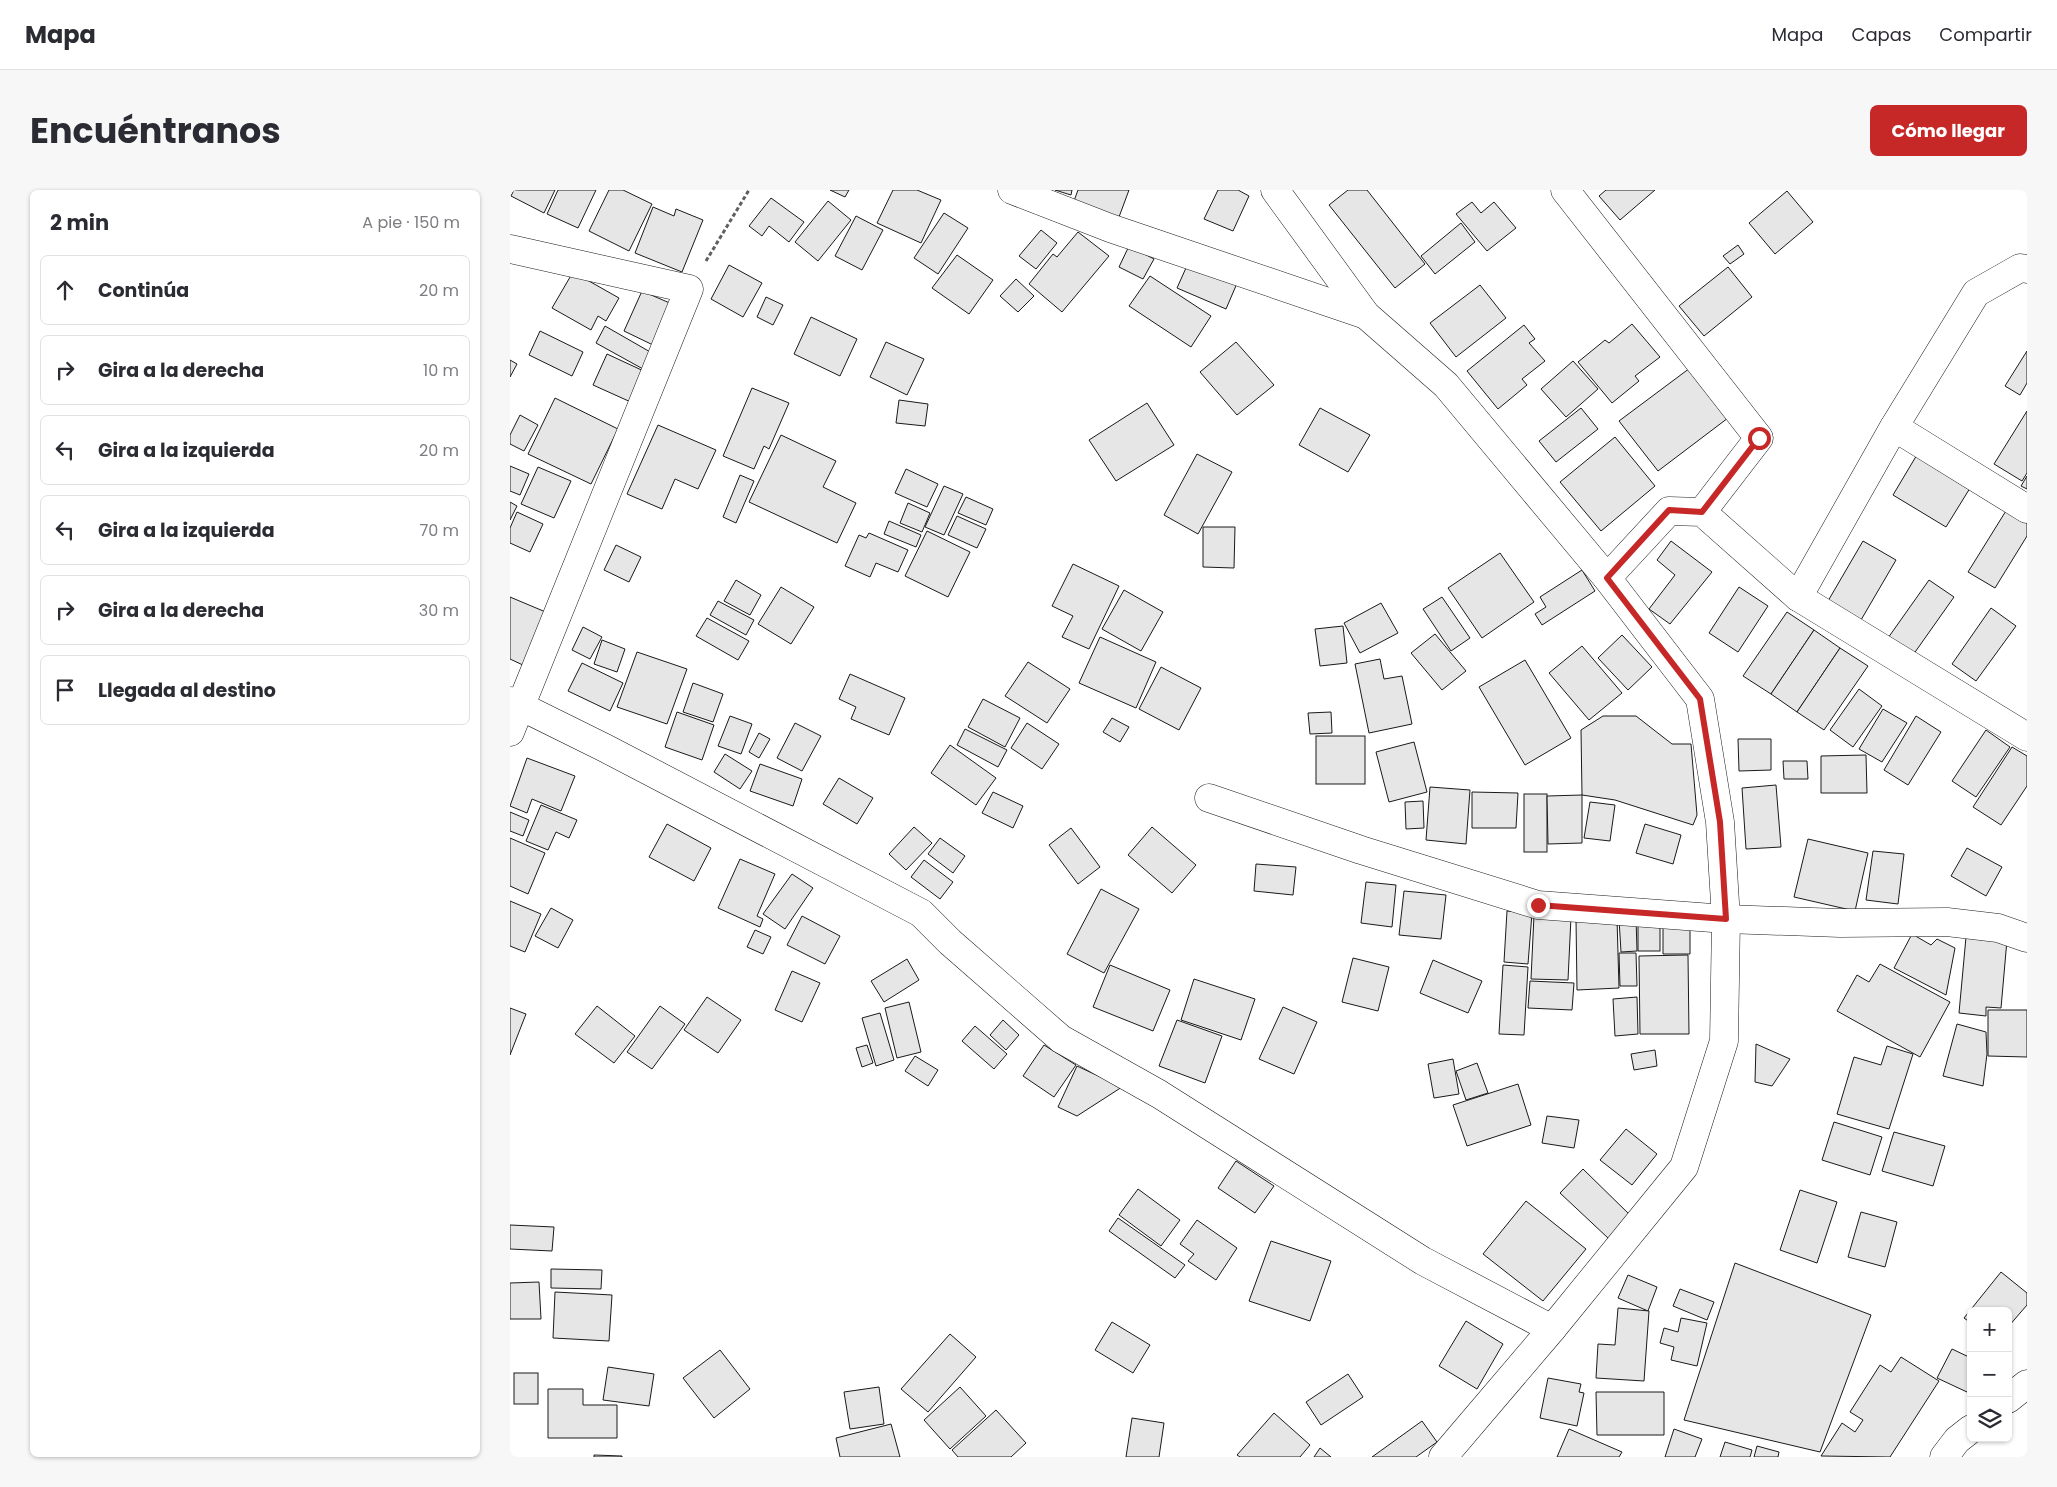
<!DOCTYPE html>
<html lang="es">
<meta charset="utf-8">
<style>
body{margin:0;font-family:Poppins,sans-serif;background:#f7f7f7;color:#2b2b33}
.controls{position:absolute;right:15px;bottom:15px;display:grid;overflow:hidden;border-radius:8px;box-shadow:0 1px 4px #0004}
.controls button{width:45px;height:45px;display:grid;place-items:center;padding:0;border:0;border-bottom:1px solid #e1e1e2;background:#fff;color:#2b2b33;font:25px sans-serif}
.stop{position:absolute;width:15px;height:15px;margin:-11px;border:4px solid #c62828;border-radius:50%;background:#fff}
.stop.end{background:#c62828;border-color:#fff;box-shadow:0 1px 5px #0008}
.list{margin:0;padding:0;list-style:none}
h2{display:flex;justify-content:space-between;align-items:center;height:65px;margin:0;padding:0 20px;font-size:21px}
h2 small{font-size:16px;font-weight:400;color:#7c7c81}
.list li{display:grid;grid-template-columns:32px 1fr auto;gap:15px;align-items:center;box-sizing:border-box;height:70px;margin:0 10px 10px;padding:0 10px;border:1px solid #e1e1e2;border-radius:8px}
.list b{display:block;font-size:19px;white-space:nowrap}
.list em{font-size:16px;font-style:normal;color:#7c7c81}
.icon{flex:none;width:28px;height:28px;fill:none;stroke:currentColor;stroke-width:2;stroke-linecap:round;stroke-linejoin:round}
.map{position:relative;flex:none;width:1517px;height:1267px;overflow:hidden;border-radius:8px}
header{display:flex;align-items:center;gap:30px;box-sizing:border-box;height:70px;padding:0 25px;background:#fff;border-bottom:1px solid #e1e1e2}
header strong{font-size:24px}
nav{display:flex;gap:28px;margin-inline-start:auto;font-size:18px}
.intro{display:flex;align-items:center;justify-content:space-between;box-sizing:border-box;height:120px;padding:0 30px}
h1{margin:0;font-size:35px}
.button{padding:12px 22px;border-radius:8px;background:#c62828;color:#fff;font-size:18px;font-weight:700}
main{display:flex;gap:30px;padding:0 30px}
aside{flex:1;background:#fff;border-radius:8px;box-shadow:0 1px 4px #0004}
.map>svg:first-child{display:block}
</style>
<header>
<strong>Mapa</strong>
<nav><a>Mapa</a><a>Capas</a><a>Compartir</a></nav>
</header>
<div class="intro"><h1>Encuéntranos</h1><a class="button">Cómo llegar</a></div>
<main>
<aside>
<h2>2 min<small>A pie · 150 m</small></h2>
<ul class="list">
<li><svg class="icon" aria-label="ahead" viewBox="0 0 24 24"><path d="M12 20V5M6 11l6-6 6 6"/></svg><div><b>Continúa</b></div><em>20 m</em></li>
<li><svg class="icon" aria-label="right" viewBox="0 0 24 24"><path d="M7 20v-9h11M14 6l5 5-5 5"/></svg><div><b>Gira a la derecha</b></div><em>10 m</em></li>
<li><svg class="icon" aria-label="left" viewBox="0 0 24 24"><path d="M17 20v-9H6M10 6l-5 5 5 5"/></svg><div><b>Gira a la izquierda</b></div><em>20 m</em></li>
<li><svg class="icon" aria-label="left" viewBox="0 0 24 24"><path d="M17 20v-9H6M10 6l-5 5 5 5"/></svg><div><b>Gira a la izquierda</b></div><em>70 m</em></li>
<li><svg class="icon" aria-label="right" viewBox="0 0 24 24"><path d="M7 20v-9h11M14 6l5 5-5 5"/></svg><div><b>Gira a la derecha</b></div><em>30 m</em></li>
<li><svg class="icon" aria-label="arrive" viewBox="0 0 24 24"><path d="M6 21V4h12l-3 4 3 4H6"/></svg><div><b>Llegada al destino</b></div></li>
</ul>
</aside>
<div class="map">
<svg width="1517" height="1267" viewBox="0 0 1517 1267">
<rect width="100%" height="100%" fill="#fff"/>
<!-- building -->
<g fill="#e6e6e6" stroke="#1a1a1a">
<path d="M4 0H45L34 23 1 6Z"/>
<path d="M48 0H86L68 38 37 24Z"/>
<path d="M99 0H113L142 14 119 61 79 41Z"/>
<path d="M320 0H339L335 7Z"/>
<path d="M383 0H407L431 10 411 53 367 33Z"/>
<path d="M545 0H562L561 5Z"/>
<path d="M568 0H619L609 27 564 11Z"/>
<path d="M708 0H728L739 6 723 41 694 29Z"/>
<path d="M838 0H857L915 74 885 98 819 15Z"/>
<path d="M1096 0H1145L1110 30 1089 6Z"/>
<path d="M1277 1 1303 32 1265 64 1239 33Z"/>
<path d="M261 8 294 32 279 52 259 36 252 46 239 36Z"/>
<path d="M318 11 341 30 308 71 285 52Z"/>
<path d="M962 12 971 23 984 12 1006 38 977 61 946 24Z"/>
<path d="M143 17 164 26 166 19 193 30 172 82 125 63Z"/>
<path d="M434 23 458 38 428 84 404 68Z"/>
<path d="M346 26 373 40 352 80 325 66Z"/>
<path d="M951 33 965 52 925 84 911 66Z"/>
<path d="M531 40 547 53 526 79 509 66Z"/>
<path d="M568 42 599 66 552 122 519 94 543 64 547 67Z"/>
<path d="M1228 55 1234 64 1220 74 1213 66Z"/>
<path d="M619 56 644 69 633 89 609 77Z"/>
<path d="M447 65 483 90 459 124 422 98Z"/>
<path d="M680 69 728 91 716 119 667 98Z"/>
<path d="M219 75 252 93 233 127 201 109Z"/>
<path d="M1218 77 1242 107 1194 146 1169 116Z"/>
<path d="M63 82 109 108 96 131 88 126 81 140 42 118Z"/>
<path d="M640 86 701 126 681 157 619 116Z"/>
<path d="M506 89 524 106 508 122 490 106Z"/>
<path d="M970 95 996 128 946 167 920 133Z"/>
<path d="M132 101 162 114 143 155 114 141Z"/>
<path d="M256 107 273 115 263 135 247 127Z"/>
<path d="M301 127 347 149 330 186 284 164Z"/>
<path d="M1122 134 1150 167 1125 186 1129 191 1102 213 1068 172 1095 150 1099 153Z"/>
<path d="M1014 135 1025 149 1019 153 1035 171 1012 189 1017 195 988 219 957 181Z"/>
<path d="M95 136 142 163 133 179 86 153Z"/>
<path d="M30 141 73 162 62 186 19 165Z"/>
<path d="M376 152 414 169 397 205 360 187Z"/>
<path d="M726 152 764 195 727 225 690 182Z"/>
<path d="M1517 161V193L1510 205 1495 196Z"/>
<path d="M97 164 138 183 123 213 83 195Z"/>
<path d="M0 170 7 174 0 187Z"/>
<path d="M1063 171 1088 199 1056 227 1031 199Z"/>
<path d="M1180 178 1218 228 1148 281 1109 231Z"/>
<path d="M242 198 279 213 259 259 254 256 244 279 213 266Z"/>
<path d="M45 208 108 239 81 294 18 264Z"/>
<path d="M389 210 418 214 415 236 386 233Z"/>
<path d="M637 213 664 255 606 291 579 250Z"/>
<path d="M810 218 860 245 838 282 789 255Z"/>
<path d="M1071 218 1088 239 1046 272 1029 251Z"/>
<path d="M1517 221V283L1512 291 1484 274Z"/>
<path d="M10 225 28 235 14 261 0 254V245Z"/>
<path d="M148 235 206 260 188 299 165 289 152 319 117 304Z"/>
<path d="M271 245 326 271 313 297 346 313 327 353 239 312Z"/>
<path d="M1105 247 1145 296 1091 341 1050 292Z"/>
<path d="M1411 258 1465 290 1436 337 1383 305Z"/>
<path d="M687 264 722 282 688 344 654 325Z"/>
<path d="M0 276 19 284 10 305 0 301Z"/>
<path d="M28 277 61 291 44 328 11 314Z"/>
<path d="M396 279 428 294 417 317 385 303Z"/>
<path d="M230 285 244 291 226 333 213 327Z"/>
<path d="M1517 286V299L1511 296Z"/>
<path d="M434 296 453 304 434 345 415 337Z"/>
<path d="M456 307 483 319 476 335 448 323Z"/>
<path d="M0 312 7 316 0 330Z"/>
<path d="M398 313 420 323 412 342 390 333Z"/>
<path d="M1499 316 1517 327V346L1485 398 1458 382Z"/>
<path d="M7 322 33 334 20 362 0 353V338Z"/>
<path d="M447 326 476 339 467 358 438 345Z"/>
<path d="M379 331 411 345 406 357 374 344Z"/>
<path d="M693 337H725L724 378 693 377Z"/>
<path d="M417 341 460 362 438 407 395 386Z"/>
<path d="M359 343 398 360 388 382 366 373 360 387 335 376 349 345 356 348Z"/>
<path d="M1161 351 1202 382 1160 434 1139 419 1165 385 1147 370Z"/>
<path d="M1353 351 1386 370 1351 430 1318 411Z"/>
<path d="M106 355 131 367 119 392 94 380Z"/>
<path d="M990 363 1024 412 972 448 938 398Z"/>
<path d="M563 374 609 396 579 459 552 447 563 426 542 416Z"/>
<path d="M1072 380 1085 401 1032 435 1025 424 1036 417 1030 407Z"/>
<path d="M226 390 251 405 240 425 214 411Z"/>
<path d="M1419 390 1444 407 1403 465 1378 448Z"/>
<path d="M271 397 304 417 281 454 248 434Z"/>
<path d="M1229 397 1258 416 1228 462 1199 443Z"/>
<path d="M614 400 653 422 631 461 592 439Z"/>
<path d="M0 407 38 423 15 476 0 469Z"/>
<path d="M932 407 960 448 941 461 913 419Z"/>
<path d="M208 411 244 430 236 445 200 425Z"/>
<path d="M871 413 888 443 850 463 834 433Z"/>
<path d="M1481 418 1506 436 1466 491 1442 474Z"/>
<path d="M1277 422 1304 440 1261 504 1233 486Z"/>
<path d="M197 428 239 451 228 470 186 446Z"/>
<path d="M833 436 837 473 810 476 805 439Z"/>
<path d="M73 437 92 447 80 469 62 460Z"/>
<path d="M1304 440 1330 458 1287 522 1261 504Z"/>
<path d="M925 444 956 481 932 500 901 463Z"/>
<path d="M1112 445 1142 477 1118 500 1088 468Z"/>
<path d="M590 447 646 472 626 518 569 493Z"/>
<path d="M92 450 115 459 107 482 84 474Z"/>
<path d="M1072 456 1112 503 1079 530 1039 483Z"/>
<path d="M1330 458 1358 476 1314 540 1287 522Z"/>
<path d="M127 462 177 479 157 534 107 517Z"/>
<path d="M870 469 874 489 892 486 902 534 859 543 845 474Z"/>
<path d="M1015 470 1061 548 1015 575 969 497Z"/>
<path d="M518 472 560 499 537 533 495 506Z"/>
<path d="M72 473 113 493 100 521 58 501Z"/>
<path d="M651 477 691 498 669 540 629 519Z"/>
<path d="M340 484 395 508 379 545 341 529 346 517 329 509Z"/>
<path d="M183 493 213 504 203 532 173 522Z"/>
<path d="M1349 499 1372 516 1343 557 1320 540Z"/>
<path d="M473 509 510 528 495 557 458 537Z"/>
<path d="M1373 519 1397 533 1372 572 1349 559Z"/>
<path d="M167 522 204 535 192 570 155 557Z"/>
<path d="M821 522 822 543 800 544 798 523Z"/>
<path d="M220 526 242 534 231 564 208 556Z"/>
<path d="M1093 526H1126L1162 554H1181L1187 625 1183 635 1105 610 1072 605 1071 540Z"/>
<path d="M1406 526 1431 542 1398 595 1374 580Z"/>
<path d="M602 528 619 537 610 552 593 542Z"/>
<path d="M285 533 311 546 292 581 267 568Z"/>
<path d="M517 533 549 554 532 579 501 558Z"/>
<path d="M455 539 497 560 488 577 447 555Z"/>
<path d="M1476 540 1500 557 1466 607 1442 591Z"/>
<path d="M249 543 260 549 249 568 239 562Z"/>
<rect x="806" y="546" width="49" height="48"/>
<path d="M1228 549H1261V580L1229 581Z"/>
<path d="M904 552 917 602 879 612 866 562Z"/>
<path d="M440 555 486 588 466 615 421 583Z"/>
<path d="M1502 557 1517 566V596L1491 635 1463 617Z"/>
<path d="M215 564 242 581 230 599 204 582Z"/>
<path d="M1356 565 1357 603H1311V566Z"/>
<path d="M17 568 65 586 51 621 22 609 17 623 0 616Z"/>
<path d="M1273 571H1297L1298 589H1274Z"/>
<path d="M250 574 292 589 283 616 240 601Z"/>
<path d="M329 588 363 608 347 634 313 614Z"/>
<path d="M1266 595 1271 657 1236 659 1232 598Z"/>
<path d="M920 597 960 600 956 654 916 650Z"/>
<path d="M483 602 513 616 503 638 472 623Z"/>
<path d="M962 602 1008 603 1006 638H962Z"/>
<rect x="1014" y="604" width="23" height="58"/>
<path d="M1072 605V653L1038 654 1037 606Z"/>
<path d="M913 611 914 638 896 639 895 612Z"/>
<path d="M1080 612 1105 615 1100 651 1074 648Z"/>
<path d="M31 615 67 630 59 648 46 642 38 660 16 651Z"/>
<path d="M0 622 19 630 13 646 0 641Z"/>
<path d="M157 634 201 658 184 691 139 667Z"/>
<path d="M1135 634 1171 645 1163 674 1126 663Z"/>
<path d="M404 637 422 653 396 680 379 664Z"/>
<path d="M642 637 686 675 662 703 618 665Z"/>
<path d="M561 638 590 677 568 694 539 655Z"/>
<path d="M0 648 35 663 18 704 0 696Z"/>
<path d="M430 648 455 666 443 683 418 664Z"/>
<path d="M1298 649 1358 663 1345 721 1284 707Z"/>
<path d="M1457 658 1492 677 1476 706 1441 686Z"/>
<path d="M1363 661 1394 664 1388 714 1356 710Z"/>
<path d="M230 669 265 684 247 726 253 729 250 737 208 718Z"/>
<path d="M414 670 443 692 430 709 401 687Z"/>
<path d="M746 674 786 677 783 705 744 701Z"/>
<path d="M282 684 303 698 275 739 253 724Z"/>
<path d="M856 692 886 695 882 737 851 733Z"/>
<path d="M591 699 629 719 594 783 557 764Z"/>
<path d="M894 701 936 705 931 749 889 745Z"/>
<path d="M0 711 31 724 15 762 0 756Z"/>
<path d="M41 718 63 730 48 758 25 746Z"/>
<path d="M997 721 1022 723 1018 774 994 772Z"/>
<path d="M1024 725 1061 727 1058 790 1021 789Z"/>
<path d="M292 726 330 746 315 774 277 755Z"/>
<path d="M1126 728 1127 761 1111 762 1109 729Z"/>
<path d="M1066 729H1107L1109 798 1067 800Z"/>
<path d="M1180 731V764H1153V732Z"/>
<rect x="1128" y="732" width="22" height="29"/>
<path d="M245 740 261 747 253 764 237 757Z"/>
<path d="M1402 744 1421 755 1427 749 1445 758 1436 805 1384 778Z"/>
<path d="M1456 747 1497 750 1491 818 1476 817V826L1449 823Z"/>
<path d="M1109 763H1126L1127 796H1110Z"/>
<path d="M1178 765 1179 844H1130L1129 766Z"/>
<path d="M843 768 879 777 868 821 832 812Z"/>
<path d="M397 769 409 790 374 812 361 791Z"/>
<path d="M923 770 972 791 958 823 910 803Z"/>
<path d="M1370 774 1440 812 1410 867 1327 821 1347 785 1359 792Z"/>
<path d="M600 775 660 800 643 841 583 817Z"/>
<path d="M993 775 1018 777 1014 845 989 844Z"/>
<path d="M282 781 310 793 292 832 265 820Z"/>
<path d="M684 789 745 809 731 850 671 830Z"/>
<path d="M1020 791 1064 793 1062 820 1018 818Z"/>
<path d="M197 807 231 830 208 863 174 840Z"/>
<path d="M1127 807 1128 844 1105 846 1103 809Z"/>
<path d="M399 812 411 862 387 868 375 818Z"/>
<path d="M87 816 125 846 104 873 65 844Z"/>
<path d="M150 816 175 834 142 879 117 862Z"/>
<path d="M773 817 807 832 784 884 749 869Z"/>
<path d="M0 818 16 824 0 865Z"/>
<path d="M1478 820H1517V867L1478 866Z"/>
<path d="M370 823 384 870 366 876 352 828Z"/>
<path d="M493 830 509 845 496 860 480 845Z"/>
<path d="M667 830 712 846 695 893 649 876Z"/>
<path d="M1447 834 1476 842 1477 864 1473 896 1433 886Z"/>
<path d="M465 836 497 864 484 879 452 851Z"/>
<path d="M1246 854 1280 869 1262 896 1245 892Z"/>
<path d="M357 855 363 873 352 877 346 858Z"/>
<path d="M534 855 566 875 544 907 513 886Z"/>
<path d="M1377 856 1403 864 1379 939 1327 924 1344 867 1371 875Z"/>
<path d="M1145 860 1147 876 1124 880 1121 864Z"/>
<path d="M405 866 428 880 418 896 395 881Z"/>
<path d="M943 869 949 904 924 908 918 874Z"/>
<path d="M967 873 978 903 956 910 946 881Z"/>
<path d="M567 876 612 897 567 926 548 917Z"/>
<path d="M1008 894 1021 935 957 956 943 915Z"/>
<path d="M1037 926 1069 930 1064 958 1032 953Z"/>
<path d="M1324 932 1372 947 1360 985 1312 970Z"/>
<path d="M1116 939 1147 964 1122 995 1090 970Z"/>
<path d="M1384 942 1435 956 1423 996 1372 981Z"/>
<path d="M726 971 764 996 745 1023 708 998Z"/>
<path d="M1073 979 1120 1025 1098 1048 1050 1003Z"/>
<path d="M628 999 670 1030 651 1056 609 1025Z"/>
<path d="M1290 1000 1327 1012 1307 1073 1270 1060Z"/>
<path d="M1016 1011 1076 1059 1033 1111 973 1064Z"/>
<path d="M1351 1022 1387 1032 1375 1077 1338 1067Z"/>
<path d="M608 1028 675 1075 665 1088 599 1041Z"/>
<path d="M687 1030 727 1058 706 1090 678 1071 684 1064 670 1054Z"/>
<path d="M0 1035 44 1037 42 1061 0 1059Z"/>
<path d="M761 1051 821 1071 800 1131 739 1111Z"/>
<path d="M1225 1073 1361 1125 1310 1262 1174 1230Z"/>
<path d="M41 1079 92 1080 91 1099 41 1098Z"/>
<path d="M1491 1082 1517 1103V1115L1498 1137V1121H1461V1133L1454 1128Z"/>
<path d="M1118 1085 1147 1097 1138 1121 1108 1108Z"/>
<path d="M29 1092 31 1129H0V1093Z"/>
<path d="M1170 1099 1204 1112 1197 1130 1163 1116Z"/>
<path d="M45 1102 102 1105 99 1151 43 1148Z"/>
<path d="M1108 1118 1139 1121 1134 1191 1086 1188 1088 1154 1105 1155Z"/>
<path d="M1171 1128 1197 1133 1187 1176 1161 1170 1164 1157 1150 1153 1154 1138 1168 1142Z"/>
<path d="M956 1131 993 1154 967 1199 929 1176Z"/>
<path d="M602 1132 640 1155 623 1183 585 1160Z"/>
<path d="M440 1144 466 1167 418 1222 391 1199Z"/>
<path d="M1442 1159 1461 1168V1194L1457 1202 1427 1188Z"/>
<path d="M210 1160 240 1199 204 1228 173 1188Z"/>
<path d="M1391 1167 1429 1191 1380 1267 1311 1266 1332 1233 1345 1242 1353 1230 1340 1222 1370 1175 1381 1182Z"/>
<path d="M98 1177 144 1184 139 1216 93 1210Z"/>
<rect x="4" y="1183" width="24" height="31"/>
<path d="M838 1184 853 1207 811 1235 796 1212Z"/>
<path d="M1038 1188 1071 1194 1069 1202 1074 1203 1067 1236 1030 1228Z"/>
<path d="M369 1197 374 1234 340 1239 334 1202Z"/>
<path d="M450 1197 476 1226 440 1259 414 1230Z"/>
<path d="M38 1199H73V1215H107V1248H38Z"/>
<path d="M1086 1202H1154V1245H1087Z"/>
<path d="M486 1220 516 1253 501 1267H448L442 1260Z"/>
<path d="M764 1223 800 1255 790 1267H730L727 1265Z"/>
<path d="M622 1228 654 1233 649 1267H616Z"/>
<path d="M912 1231 927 1252 906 1267H862Z"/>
<path d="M381 1234 390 1267H330L326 1248Z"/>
<path d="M1059 1239 1112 1262 1109 1267H1047Z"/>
<path d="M1164 1239 1192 1249 1185 1267H1155Z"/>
<path d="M1215 1252 1242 1260 1240 1267H1210Z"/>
<path d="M1247 1256 1269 1262 1268 1267H1244Z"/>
<path d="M810 1258 821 1267H804Z"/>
<path d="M84 1265 112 1266V1267H84Z"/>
</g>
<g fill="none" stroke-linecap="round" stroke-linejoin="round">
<!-- minor casing -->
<g stroke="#1a1a1a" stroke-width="29">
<g id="minor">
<path d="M502 0 600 38 856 125"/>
<path d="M765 0 856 125 936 195 1097 388 1190 509 1210 632 1216 729 1214 851 1174 977 1042 1139 933 1267"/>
<path d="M1055 0 1249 248 1192 322"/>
<path d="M0 59 179 99 0 542"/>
<path d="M1384 237 1517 319"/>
<path d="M1097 388 1159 321 1192 322 1288 407 1517 547"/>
<path d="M1288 407 1384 237 1466 103 1510 78 1517 79"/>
<path d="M0 511 95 558 411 723 440 752 551 849 649 904 913 1071 1042 1139"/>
<path d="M699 608 851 660 1028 715 1216 729 1330 733 1437 732 1488 738 1517 748"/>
<path d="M1498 1209 1517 1194"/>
<path d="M1434 1267 1447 1250 1461 1239"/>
</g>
</g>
<!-- path -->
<path stroke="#5f5f5f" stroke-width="3" stroke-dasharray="4 2.5" stroke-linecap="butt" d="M196 71 239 0"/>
<!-- minor -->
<use href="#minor" stroke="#fff" stroke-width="28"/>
</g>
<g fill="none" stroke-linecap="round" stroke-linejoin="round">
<!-- route -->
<path stroke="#c62828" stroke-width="6" d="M1028 715 1216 729 1210 632 1190 509 1097 388 1159 320 1192 322 1249 248"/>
</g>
</svg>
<div class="controls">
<button>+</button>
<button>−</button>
<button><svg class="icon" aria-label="layers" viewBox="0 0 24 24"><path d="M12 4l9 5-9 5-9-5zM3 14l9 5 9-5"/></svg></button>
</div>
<div class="stop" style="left:1249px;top:248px"></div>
<div class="stop end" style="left:1028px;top:715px"></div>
</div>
</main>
